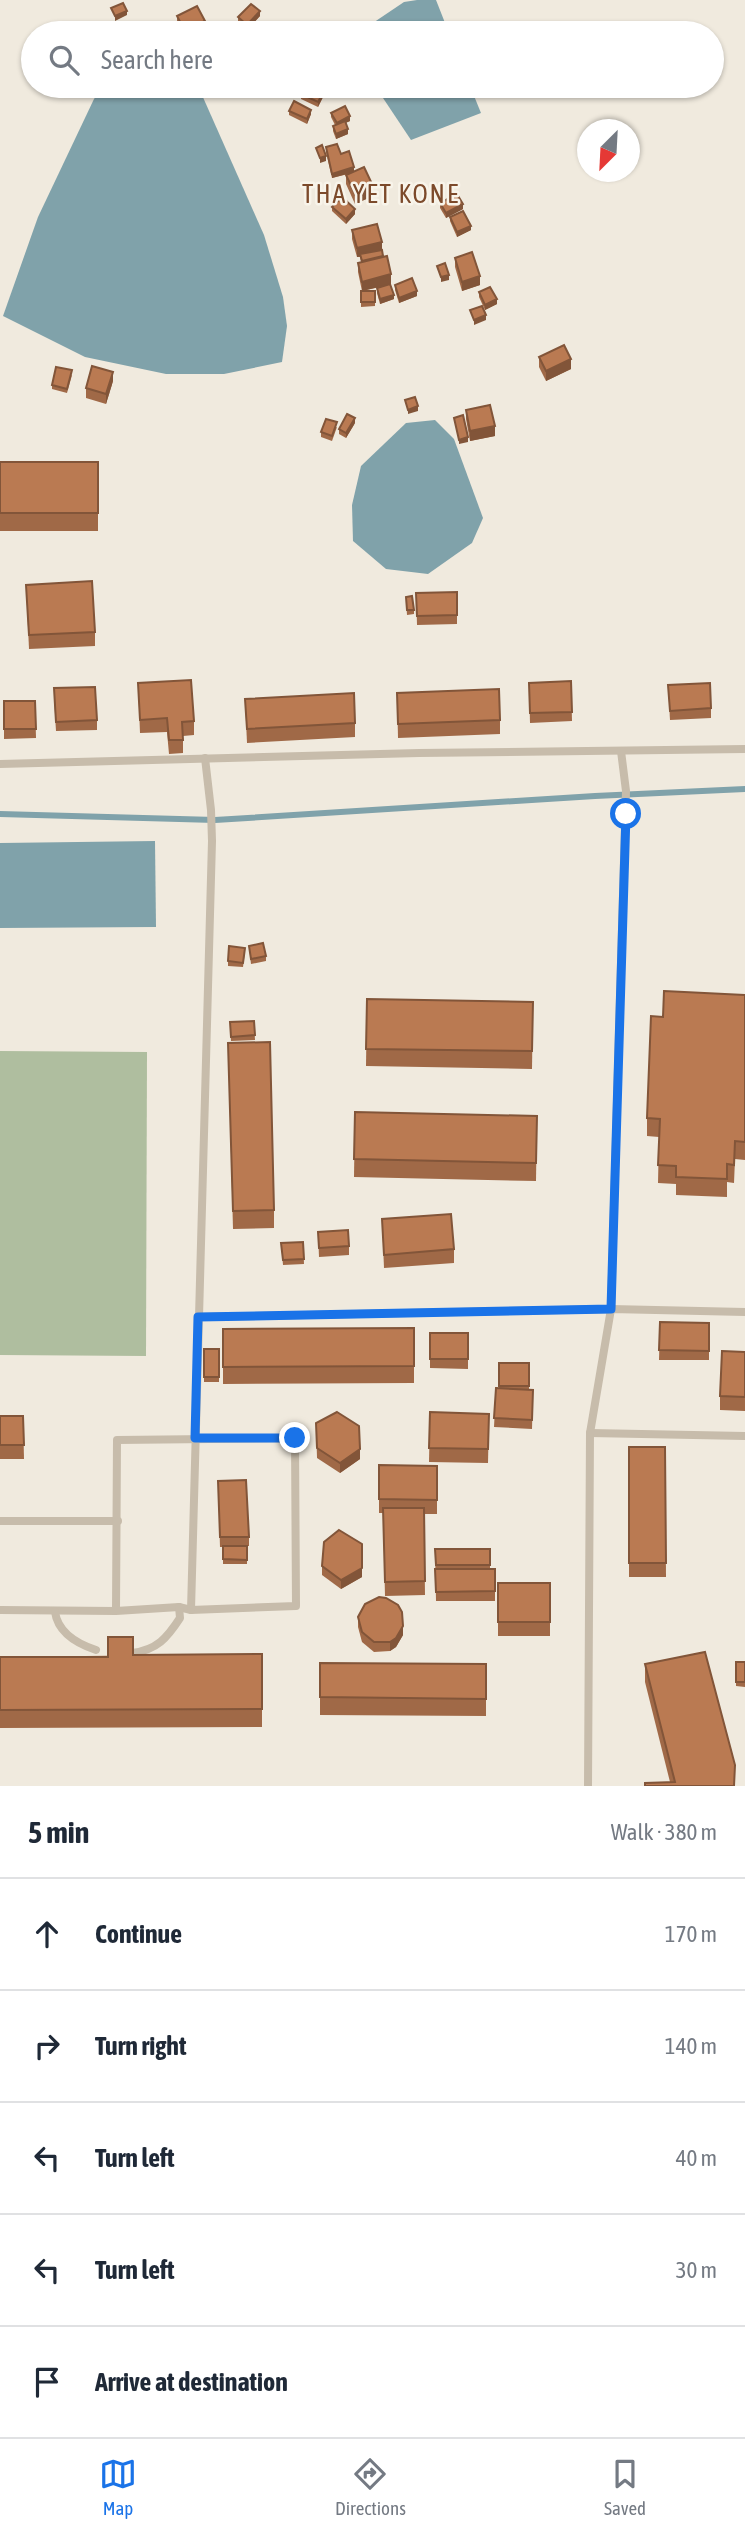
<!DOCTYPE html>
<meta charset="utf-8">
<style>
body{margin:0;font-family:"Asap Condensed",sans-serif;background:#f2f2f3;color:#1f2937}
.compass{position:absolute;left:577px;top:119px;width:63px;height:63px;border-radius:50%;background:#fff;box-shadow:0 2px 5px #0004;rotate:204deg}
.stop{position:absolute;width:21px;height:21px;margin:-16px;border:5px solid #1a73e8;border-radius:50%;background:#fff}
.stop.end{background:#1a73e8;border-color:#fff;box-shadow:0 2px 7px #0008}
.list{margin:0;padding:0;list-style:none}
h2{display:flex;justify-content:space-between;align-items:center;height:91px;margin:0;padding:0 28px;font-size:30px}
h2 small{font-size:23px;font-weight:400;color:#747a83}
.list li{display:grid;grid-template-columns:46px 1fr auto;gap:21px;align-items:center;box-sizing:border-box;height:112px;padding:0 28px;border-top:2px solid #e0e1e3}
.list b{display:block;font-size:26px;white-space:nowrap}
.list em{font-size:23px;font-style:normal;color:#747a83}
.icon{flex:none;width:38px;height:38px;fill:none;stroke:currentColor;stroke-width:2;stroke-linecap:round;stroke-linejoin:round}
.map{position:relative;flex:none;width:745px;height:1786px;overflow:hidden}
.search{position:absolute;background:#fff;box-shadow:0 2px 5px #0004;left:21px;right:21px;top:21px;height:77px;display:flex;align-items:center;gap:18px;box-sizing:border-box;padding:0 24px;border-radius:38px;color:#747a83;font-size:26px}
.sheet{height:651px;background:#fff}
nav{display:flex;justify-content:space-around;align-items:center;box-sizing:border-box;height:98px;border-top:2px solid #e0e1e3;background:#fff;font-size:19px;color:#747a83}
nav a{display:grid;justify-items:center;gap:4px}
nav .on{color:#1a73e8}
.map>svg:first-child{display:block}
</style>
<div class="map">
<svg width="745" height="1786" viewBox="0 0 745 1786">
<rect width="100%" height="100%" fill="#f0eade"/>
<!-- green -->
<path fill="#afbe9f" d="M0 1051 147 1052 146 1356 0 1355Z"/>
<!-- water -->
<g fill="#80a2aa">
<path d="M417 0H436L449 33H358L404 2Z"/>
<path d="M104 86H198L264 235 283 297 287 326 282 362 224 374H166L85 357 3 316 38 217 94 99Z"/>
<path d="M375 86H470L481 113 411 140Z"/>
<path d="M435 420 454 439 483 518 472 543 428 574 386 569 353 541 352 505 361 466 406 423Z"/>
<path d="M155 841 156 927 0 928V843Z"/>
</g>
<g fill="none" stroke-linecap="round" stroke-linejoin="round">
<!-- stream -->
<path stroke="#80a2aa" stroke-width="6" d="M0 814 215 820 595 796 745 789"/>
<!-- service -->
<g stroke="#c7bcab" stroke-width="8">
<path d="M0 764 419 753 745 749"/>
<path d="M198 1317 611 1309 745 1312"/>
<path d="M590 1433 745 1436"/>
<path d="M0 1521H118"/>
<path d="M0 1610 116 1611 179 1607 191 1610 296 1606 295 1438 117 1440 116 1611"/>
<path d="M191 1610 212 841 211 810 205 758"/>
<path d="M55 1612C58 1633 78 1644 96 1650"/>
<path d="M132 1653C157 1650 167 1638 180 1618L179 1607"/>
<path d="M588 1786 590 1433 611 1309 626 791 621 751"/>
</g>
</g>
<!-- wall -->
<g fill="#a06947">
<path d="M177 16 205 30 202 32V33H181L177 25Z"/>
<path d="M260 16 247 30 238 22V17Z"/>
<path d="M301 94 324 95 318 107 301 99Z"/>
<path d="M289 111 311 114 307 124 289 115Z"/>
<path d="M331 113 350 121 345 123 348 134 336 139 333 131V126L335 125 331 117Z"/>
<path d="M326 147 341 154 373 196 355 204 346 184V175L348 174 332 178 326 152Z"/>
<path d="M440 203 463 209 446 218 440 208Z"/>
<path d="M332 207 355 214 346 224 332 211Z"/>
<path d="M450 217 471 230 457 237 450 221Z"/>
<path d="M352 230 382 250 391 284H390L394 299 380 304 377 293V288L384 286 362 291 358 272V263L361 262 360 257H357L352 239Z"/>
<path d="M455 258 480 285 462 291 455 267Z"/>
<path d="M395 285 417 296 399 303 395 290Z"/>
<path d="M361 291H375V306L361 307Z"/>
<path d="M479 292 497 304 485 310 479 297Z"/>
<path d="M539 357 571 369 546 381 539 367Z"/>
<path d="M72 375 67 393 52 389V385Z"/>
<path d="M113 381 106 404 86 398V388Z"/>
<path d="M466 410 495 436 470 441 466 419Z"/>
<path d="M355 423 346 438 339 434V429Z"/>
<path d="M337 427 332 441 321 437V432Z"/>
<rect x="0" y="462" width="98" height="69"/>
<path d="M26 585 95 632V646L29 649Z"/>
<path d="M457 592V624L417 625 416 593Z"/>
<path d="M406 597 414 610V614L407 615Z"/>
<path d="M571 681 572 721 530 723 529 683Z"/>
<path d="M138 683 194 721V735L183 736V753L169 754 167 732 140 733Z"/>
<path d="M668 685 711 708V718L670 720Z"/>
<path d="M397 693 500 720V734L398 738Z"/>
<path d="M54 698 97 720V730L56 731Z"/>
<path d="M245 699 355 723V737L247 743Z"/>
<path d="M4 701H35L36 738 4 739Z"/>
<path d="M249 946 266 956V961L251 964Z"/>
<path d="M245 952 243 967 228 966V961Z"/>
<path d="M745 995V1160L735 1159 734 1183 727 1182V1197L676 1195V1184L658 1183 659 1137 647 1136V1118L663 1017Z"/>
<path d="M367 999 533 1002 532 1069 366 1066Z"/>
<path d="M254 1021 255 1040 231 1041 230 1022Z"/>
<path d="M228 1043 274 1210V1228L233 1229Z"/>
<path d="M355 1112 537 1116 536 1181 354 1177Z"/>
<path d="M382 1219 454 1249V1263L384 1268Z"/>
<path d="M318 1232 349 1246V1255L319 1257Z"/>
<path d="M303 1242 304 1264 283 1265 281 1243Z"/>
<path d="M660 1322 709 1323V1360H659Z"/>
<path d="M414 1328V1383L223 1384V1329Z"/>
<path d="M430 1333H468V1369L430 1368Z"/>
<rect x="204" y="1349" width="15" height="33"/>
<path d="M745 1352V1411L720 1410V1396Z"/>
<path d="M499 1363H529V1389L533 1390 532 1429 494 1427 496 1388H499Z"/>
<path d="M430 1412 489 1414 488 1463 429 1462Z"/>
<path d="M0 1416H23L24 1459H0Z"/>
<path d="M316 1423 360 1459 340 1473 317 1458Z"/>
<path d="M629 1447H665L666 1577H629Z"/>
<path d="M379 1465 437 1466V1514H424L425 1595 385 1596 383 1513H379Z"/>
<path d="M218 1481 249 1537V1546H247V1564H223V1547H220Z"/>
<path d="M435 1549H490V1569H495V1601H436Z"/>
<path d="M322 1566 362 1577 341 1589 322 1575Z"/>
<rect x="498" y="1583" width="52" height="53"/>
<path d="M358 1617 403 1635 396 1647 390 1651 374 1652 362 1642 358 1627Z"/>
<path d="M262 1654V1727L0 1728V1657Z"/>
<path d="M736 1662H745V1687L736 1686Z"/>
<path d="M320 1663 486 1664V1716L320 1715Z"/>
<path d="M645 1664 735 1765V1786H645L670 1782 645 1682Z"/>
</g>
<!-- shaded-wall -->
<g fill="#825539">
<path d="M127 11V15L115 21V16Z"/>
<path d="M260 11V16L247 30V25Z"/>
<path d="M205 21V30L202 32V33H198V24Z"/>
<path d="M324 91V95L318 107V102Z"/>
<path d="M311 110V114L307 124V119Z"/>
<path d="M350 116V121L337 127V123Z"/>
<path d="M348 129V134L336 139V134Z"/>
<path d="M326 156V161L320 163V158Z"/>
<path d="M354 167V172L332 178V174Z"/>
<path d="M373 186V196L355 204V194Z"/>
<path d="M463 204V209L446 218V213Z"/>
<path d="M355 209V214L346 224V219Z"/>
<path d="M471 226V230L457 237V232Z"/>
<path d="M382 242V252L357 257V248Z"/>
<path d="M391 274V284L362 291V282Z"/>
<path d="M449 275V280L441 282V277Z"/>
<path d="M480 276V285L462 291V282Z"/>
<path d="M417 291V296L399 303V298Z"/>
<path d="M394 295V299L380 304V299Z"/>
<path d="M497 299V304L485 310V305Z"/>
<path d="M486 315V320L474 325V320Z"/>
<path d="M571 359V369L546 381V371Z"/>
<path d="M113 372V381L106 404V394Z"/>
<path d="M418 406V411L408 414V410Z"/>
<path d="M355 418V423L346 438V433Z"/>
<path d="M495 426V436L470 441V431Z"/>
<path d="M468 437V442L459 444V440Z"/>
<path d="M360 1449V1459L340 1473V1463Z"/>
<path d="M362 1568V1577L341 1589V1580Z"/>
<path d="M403 1626V1635L396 1647 390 1651V1642Z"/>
</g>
<!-- building -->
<g fill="#ba7a52" stroke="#825539" stroke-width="2">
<path d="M123 3 127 11 115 16 111 8Z"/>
<path d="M251 4 260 11 247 25 238 17Z"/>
<path d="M197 6 205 21 198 24 202 31 198 33H186L177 16Z"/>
<path d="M214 24 221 33H202Z"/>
<path d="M305 86H314L324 91 318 102 301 94Z"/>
<path d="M294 101 311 110 307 119 289 111Z"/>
<path d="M345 106 350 116 337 123 331 113Z"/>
<path d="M345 121 348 129 336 134 333 126Z"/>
<path d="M337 144 341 154 349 151 354 167 332 174 326 147Z"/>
<path d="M322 145 326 156 320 158 316 148Z"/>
<path d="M364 167 373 186 355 194 346 175Z"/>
<path d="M457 194 463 204 446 213 440 203Z"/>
<path d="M342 197 355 209 346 219 332 207Z"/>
<path d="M463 211 471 226 457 232 450 217Z"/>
<path d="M377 224 382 242 357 248 352 230Z"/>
<path d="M382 250 383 256 362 261 360 254Z"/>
<path d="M472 252 480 276 462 282 455 258Z"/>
<path d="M387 256 391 274 362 282 358 263Z"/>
<path d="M445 263 449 275 441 277 437 266Z"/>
<path d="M412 278 417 291 399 298 395 285Z"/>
<path d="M390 284 394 295 380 299 377 288Z"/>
<path d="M490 287 497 299 485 305 479 292Z"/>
<rect x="361" y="291" width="14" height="11"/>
<path d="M482 306 486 315 474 320 470 310Z"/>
<path d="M564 345 571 359 546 371 539 357Z"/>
<path d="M92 366 113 372 106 394 86 388Z"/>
<path d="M56 367 72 370 67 389 52 385Z"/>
<path d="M415 397 418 406 408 410 405 400Z"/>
<path d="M490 405 495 426 470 431 466 410Z"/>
<path d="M347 414 355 418 346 433 339 429Z"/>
<path d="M463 415 468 437 459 440 454 418Z"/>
<path d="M326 419 337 422 332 436 321 432Z"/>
<rect x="0" y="462" width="98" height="51"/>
<path d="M92 581 95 632 29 635 26 585Z"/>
<path d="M457 592V615L417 616 416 593Z"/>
<path d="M412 596 414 610H407L406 597Z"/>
<path d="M191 680 194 721 182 722 183 740H169L167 718 140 720 138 683Z"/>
<path d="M571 681 572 712 530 713 529 683Z"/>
<path d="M710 683 711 708 670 711 668 685Z"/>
<path d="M95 687 97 720 56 722 54 688Z"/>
<path d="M499 689 500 720 398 724 397 693Z"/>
<path d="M354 693 355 723 247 729 245 699Z"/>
<path d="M4 701H35L36 729H4Z"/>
<path d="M263 943 266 956 251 959 249 946Z"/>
<path d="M229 946 245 948 243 963 228 961Z"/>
<path d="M664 991 745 995V1142L735 1141 734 1165 727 1164V1179L676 1177V1166L658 1165 660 1119 647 1118 651 1016 663 1017Z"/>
<path d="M367 999 533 1002 532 1051 366 1049Z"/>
<path d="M254 1021 255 1035 231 1037 230 1022Z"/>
<path d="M270 1042 274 1210 233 1211 228 1043Z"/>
<path d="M355 1112 537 1116 536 1163 354 1159Z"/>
<path d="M451 1214 454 1249 384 1255 382 1219Z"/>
<path d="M348 1230 349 1246 319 1248 318 1232Z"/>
<path d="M303 1242 304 1259 283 1260 281 1243Z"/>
<path d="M660 1322 709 1323V1351L659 1350Z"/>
<path d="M414 1328V1366L223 1367V1329Z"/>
<rect x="430" y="1333" width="38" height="26"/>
<rect x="204" y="1349" width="15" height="28"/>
<path d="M722 1351 745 1352V1397L720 1396Z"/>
<rect x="499" y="1363" width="30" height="23"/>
<path d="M496 1388 533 1390 532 1420 494 1418Z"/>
<path d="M337 1412 359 1426 360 1449 340 1463 317 1448 316 1423Z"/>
<path d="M430 1412 489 1414 488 1449 429 1448Z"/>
<path d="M0 1416H23L24 1445H0Z"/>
<path d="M629 1447H665L666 1563H629Z"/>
<path d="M379 1465 437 1466V1500L379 1499Z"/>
<path d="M246 1480 249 1537H220L218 1481Z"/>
<path d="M383 1508H424L425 1581 385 1582Z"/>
<path d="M339 1530 362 1544V1568L341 1580 322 1566 324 1542Z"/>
<path d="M223 1546H247V1560L223 1559Z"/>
<path d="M435 1549H490V1565H436Z"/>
<path d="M435 1569H495V1591L436 1592Z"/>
<rect x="498" y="1583" width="52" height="39"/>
<path d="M379 1597 386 1598 398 1605 402 1612 403 1626 396 1638 390 1642H374L362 1632 358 1617 365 1604Z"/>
<path d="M108 1637H133V1655L262 1654V1709L0 1710V1657H108Z"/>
<path d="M705 1652 735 1765 734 1786H645V1783L675 1782 645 1664Z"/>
<rect x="736" y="1662" width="9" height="20"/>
<path d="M320 1663 486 1664V1699L320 1697Z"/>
</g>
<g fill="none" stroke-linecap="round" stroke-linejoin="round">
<!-- route -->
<path stroke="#1a73e8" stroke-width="9" d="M295 1438H195L198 1317 611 1309 626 814"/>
</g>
<g text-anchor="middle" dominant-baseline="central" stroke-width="5" stroke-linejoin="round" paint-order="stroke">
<!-- quarter labels -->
<g font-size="26" letter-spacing="2" fill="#7c4a2b" stroke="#f8f4ea">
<text x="381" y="194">THA YET KONE</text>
</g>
</g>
</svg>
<svg class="compass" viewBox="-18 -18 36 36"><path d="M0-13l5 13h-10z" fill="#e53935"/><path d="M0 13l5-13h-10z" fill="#747a83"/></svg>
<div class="stop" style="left:626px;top:814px"></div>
<div class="stop end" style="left:295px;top:1438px"></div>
<div class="search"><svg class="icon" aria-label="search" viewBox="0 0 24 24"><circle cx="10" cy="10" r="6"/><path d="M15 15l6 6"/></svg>Search here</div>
</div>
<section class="sheet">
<h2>5 min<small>Walk · 380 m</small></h2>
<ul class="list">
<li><svg class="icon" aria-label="ahead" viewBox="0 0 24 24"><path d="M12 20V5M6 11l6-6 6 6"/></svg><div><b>Continue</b></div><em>170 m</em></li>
<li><svg class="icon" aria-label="right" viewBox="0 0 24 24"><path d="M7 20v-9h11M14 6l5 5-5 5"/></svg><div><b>Turn right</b></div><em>140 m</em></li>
<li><svg class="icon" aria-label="left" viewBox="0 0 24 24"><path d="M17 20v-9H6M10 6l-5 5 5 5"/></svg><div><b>Turn left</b></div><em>40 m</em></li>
<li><svg class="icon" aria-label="left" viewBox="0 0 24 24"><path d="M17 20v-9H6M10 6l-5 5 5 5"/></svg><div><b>Turn left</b></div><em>30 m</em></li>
<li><svg class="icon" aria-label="arrive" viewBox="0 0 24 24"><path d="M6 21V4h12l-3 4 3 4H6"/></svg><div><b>Arrive at destination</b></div></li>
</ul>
</section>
<nav>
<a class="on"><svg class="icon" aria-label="map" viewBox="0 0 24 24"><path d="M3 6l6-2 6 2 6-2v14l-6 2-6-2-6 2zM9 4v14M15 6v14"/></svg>Map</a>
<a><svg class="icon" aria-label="directions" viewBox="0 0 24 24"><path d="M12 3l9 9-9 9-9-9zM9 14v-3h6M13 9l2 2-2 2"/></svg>Directions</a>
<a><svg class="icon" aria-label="saved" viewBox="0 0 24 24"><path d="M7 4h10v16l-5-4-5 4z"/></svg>Saved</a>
</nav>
